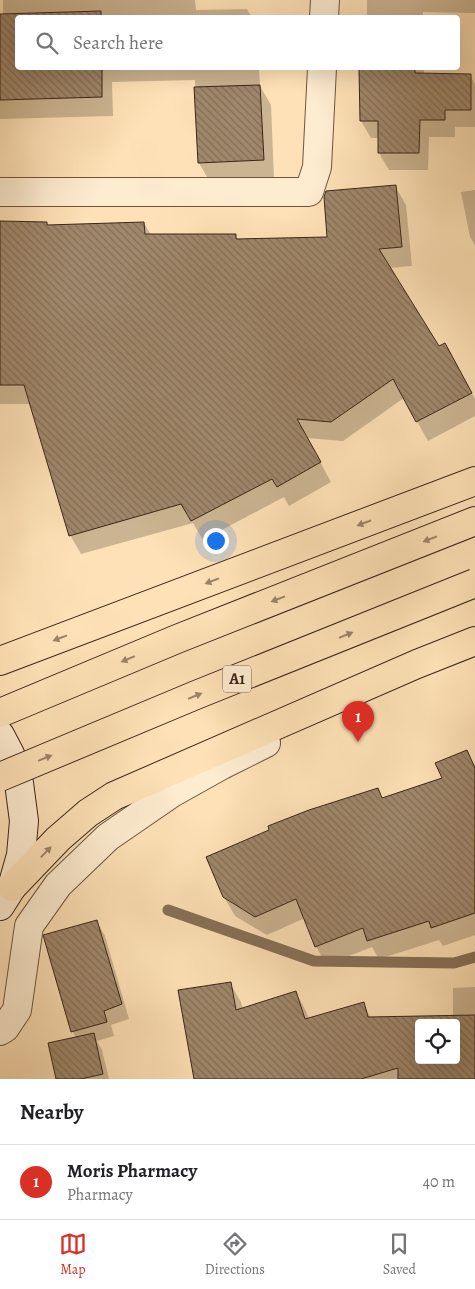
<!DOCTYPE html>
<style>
body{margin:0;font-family:Alegreya,serif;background:#f6f6f6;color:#202124}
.controls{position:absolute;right:15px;bottom:15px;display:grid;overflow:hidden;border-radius:5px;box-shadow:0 5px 20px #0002}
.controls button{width:45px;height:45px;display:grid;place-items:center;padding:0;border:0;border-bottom:1px solid #e0e0e0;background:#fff;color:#202124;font:25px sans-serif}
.you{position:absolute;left:215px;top:540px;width:18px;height:18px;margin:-12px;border:4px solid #fff;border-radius:50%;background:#1a73e8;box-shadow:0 0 0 8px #1a73e833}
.badge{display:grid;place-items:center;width:32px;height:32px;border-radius:50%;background:#d93025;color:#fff;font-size:16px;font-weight:700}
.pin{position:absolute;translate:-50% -41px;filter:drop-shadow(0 1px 2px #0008)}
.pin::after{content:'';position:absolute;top:26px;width:18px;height:15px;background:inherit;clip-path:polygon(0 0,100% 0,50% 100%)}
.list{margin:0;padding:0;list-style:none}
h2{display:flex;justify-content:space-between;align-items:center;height:65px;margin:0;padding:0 20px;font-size:21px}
h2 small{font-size:16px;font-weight:400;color:#757577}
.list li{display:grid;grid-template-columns:32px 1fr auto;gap:15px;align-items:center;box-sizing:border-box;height:75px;padding:0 20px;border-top:1px solid #e0e0e0}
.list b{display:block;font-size:19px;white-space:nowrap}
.list p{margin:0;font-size:16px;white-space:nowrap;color:#757577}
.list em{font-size:16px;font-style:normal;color:#757577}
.icon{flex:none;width:28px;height:28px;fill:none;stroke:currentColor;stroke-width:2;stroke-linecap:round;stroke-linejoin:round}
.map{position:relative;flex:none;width:475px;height:1079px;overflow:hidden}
.search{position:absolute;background:#fff;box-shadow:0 5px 20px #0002;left:15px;right:15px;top:15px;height:55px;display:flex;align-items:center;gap:12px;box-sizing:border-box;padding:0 18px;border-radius:5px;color:#757577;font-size:19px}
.sheet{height:140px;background:#fff}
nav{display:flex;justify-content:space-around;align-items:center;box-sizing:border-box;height:70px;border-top:1px solid #e0e0e0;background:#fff;font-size:14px;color:#757577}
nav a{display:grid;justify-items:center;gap:2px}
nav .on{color:#d93025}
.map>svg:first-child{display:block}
</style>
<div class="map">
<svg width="475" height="1079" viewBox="0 0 475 1079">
<defs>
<pattern id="building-back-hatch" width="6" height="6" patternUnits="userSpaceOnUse" patternTransform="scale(1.25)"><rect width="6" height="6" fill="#a0876b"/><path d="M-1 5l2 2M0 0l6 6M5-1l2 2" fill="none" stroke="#836e57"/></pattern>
</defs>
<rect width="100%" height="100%" fill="#fee1b6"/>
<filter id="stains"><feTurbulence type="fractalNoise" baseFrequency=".004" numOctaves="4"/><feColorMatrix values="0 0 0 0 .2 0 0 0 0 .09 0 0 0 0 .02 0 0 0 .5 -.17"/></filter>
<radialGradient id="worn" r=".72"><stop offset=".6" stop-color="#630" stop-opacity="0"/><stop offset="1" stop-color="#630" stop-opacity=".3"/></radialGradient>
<!-- shadow -->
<g fill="#0003" fill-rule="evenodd">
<path d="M3 0H195L196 10 247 9 252 18H18V68H259L260 86 271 105 274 179 210 182 199 163 195 80 112 82 113 116 0 119V15H3Z"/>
<path d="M367 0H475V13L423 12V18H367Z"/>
<path d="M360 68H424V74L470 75 475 84V127H455V137H429L428 170H389L379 153V138H371L361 121Z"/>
<path d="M395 186 406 205 412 266 389 268 438 347 455 363 475 399V416L428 441 404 398 343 441 307 438 331 482 289 506 284 497 203 540 193 523 81 554 70 535 31 404H0V222L47 223 48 226 144 223 151 235H235L238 240 329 238Z"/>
<path d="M475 190V245L470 237 461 192Z"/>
<path d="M466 751 474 765 475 764V935L443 946 439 940 379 959 372 947 326 965 316 946 305 918 267 935 235 916 224 897 378 790 383 799 443 779Z"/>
<path d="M97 922 105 936 129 1019 111 1025 114 1036 97 1041 102 1050 109 1079H57L76 1038 73 1032Z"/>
<path d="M230 983 241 1002 243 1009 296 993 306 1011 309 1019 363 1003 371 1018 453 1016V988L475 987V1079H196ZM419 1023H456V1060H419Z"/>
</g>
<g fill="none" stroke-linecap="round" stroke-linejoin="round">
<!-- stream -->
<path stroke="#877057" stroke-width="11" d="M168 910 314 961 454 963 475 957"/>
</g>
<!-- building -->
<g fill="url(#building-back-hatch)" stroke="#3a2619" fill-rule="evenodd">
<path d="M101 11V18H18V68H102V97L0 100V14Z"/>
<rect x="358" y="16" width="56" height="2"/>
<path d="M359 68H415V73L471 74V110H445V120H420L419 153H378V121H360Z"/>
<path d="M260 85 264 160 198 163 194 87Z"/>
<path d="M396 185 402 247 379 249 439 346 445 343 472 393 416 422 393 379 331 422 297 419 321 462 277 487 272 479 191 521 181 504 69 536 24 385H0V221L47 222V225L144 222 145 234H236V239L327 237 324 197 326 191Z"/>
<path d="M467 750 475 768V913L431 928 429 921 367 941 363 928 315 947 296 899 255 917 223 897 206 857 269 830 268 826 309 810 378 788 382 798 442 778 435 763Z"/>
<path d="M97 920 122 1004 104 1011 107 1022 71 1032 43 935Z"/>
<path d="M231 982 236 1010 296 991 305 1019 364 1002 368 1017 475 1015V1079H398V1068L361 1079H194L178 990ZM419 1023H456V1060H419Z"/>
<path d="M94 1033 103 1074 81 1079H56L48 1043Z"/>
</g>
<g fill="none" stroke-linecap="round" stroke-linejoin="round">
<!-- street casing -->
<g stroke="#6b5540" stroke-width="30">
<g id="street">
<path d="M324 18 325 0"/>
<path d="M0 192H309L317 167 322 68"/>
<path d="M0 1031 5 1028 17 1010 29 926 58 885 108 837 172 793 222 765 266 743"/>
</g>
</g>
<!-- secondary casing -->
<g stroke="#3a2619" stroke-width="30">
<path id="secondary" d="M0 735 10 754 19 783 24 821 21 855 12 887 0 906"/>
</g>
<!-- highway casing -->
<g stroke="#3a2619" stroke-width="30">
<g id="highway">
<path d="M0 661 475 481"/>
<path d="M0 713 177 639 475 521"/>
<path d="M12 887 58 839 88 813 114 796 417 664 475 641"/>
</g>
</g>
<!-- street -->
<use href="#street" stroke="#feecd0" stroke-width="28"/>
<!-- secondary -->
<use href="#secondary" stroke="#feecd0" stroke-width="28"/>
<!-- highway -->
<use href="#highway" stroke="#fee1b6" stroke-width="28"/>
<!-- highway-bridge casing -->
<g stroke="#3a2619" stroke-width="30" stroke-linecap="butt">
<path id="highway-bridge" d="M0 777 196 695 475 583"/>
</g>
<!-- highway-bridge -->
<use href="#highway-bridge" stroke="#fee1b6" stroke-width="28"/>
</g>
<!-- one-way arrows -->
<defs><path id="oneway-solid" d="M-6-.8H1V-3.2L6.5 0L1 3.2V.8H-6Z" transform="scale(1.25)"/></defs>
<g fill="#9c8468">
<use href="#oneway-solid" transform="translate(364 523) rotate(159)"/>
<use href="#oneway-solid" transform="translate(430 539) rotate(159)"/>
<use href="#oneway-solid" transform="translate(212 581) rotate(159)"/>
<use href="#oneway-solid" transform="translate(278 599) rotate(159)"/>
<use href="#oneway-solid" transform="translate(346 635) rotate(-22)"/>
<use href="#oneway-solid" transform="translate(60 638) rotate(159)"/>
<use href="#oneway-solid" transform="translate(128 659) rotate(157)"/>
<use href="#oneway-solid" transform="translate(195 696) rotate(-22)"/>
<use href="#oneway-solid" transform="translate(45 758) rotate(-22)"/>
<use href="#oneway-solid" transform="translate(46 852) rotate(-46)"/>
</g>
<g text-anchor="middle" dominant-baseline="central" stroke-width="4.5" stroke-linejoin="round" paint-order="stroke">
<!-- shield labels -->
<rect fill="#feecd0" stroke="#756150" stroke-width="1" x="223" y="665.5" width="28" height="27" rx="4"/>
<g font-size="16" font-weight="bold" fill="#3a2619">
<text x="237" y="679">A1</text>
</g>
</g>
<rect width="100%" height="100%" filter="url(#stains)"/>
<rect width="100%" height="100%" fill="url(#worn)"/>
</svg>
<div class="controls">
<button><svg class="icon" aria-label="locate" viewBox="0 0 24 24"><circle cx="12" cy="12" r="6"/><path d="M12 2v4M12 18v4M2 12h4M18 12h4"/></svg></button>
</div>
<div class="you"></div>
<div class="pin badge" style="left:358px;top:742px">1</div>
<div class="search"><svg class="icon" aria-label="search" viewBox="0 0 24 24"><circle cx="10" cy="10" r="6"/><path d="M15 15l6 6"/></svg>Search here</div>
</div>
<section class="sheet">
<h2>Nearby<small></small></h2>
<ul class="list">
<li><span class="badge">1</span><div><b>Moris Pharmacy</b><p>Pharmacy</p></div><em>40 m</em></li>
</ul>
</section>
<nav>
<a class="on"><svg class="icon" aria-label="map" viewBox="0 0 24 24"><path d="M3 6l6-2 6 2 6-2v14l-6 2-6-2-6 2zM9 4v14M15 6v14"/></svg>Map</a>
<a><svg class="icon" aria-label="directions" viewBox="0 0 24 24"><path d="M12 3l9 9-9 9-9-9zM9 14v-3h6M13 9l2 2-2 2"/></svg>Directions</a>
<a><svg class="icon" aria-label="saved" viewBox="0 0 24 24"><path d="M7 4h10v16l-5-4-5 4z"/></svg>Saved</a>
</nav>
